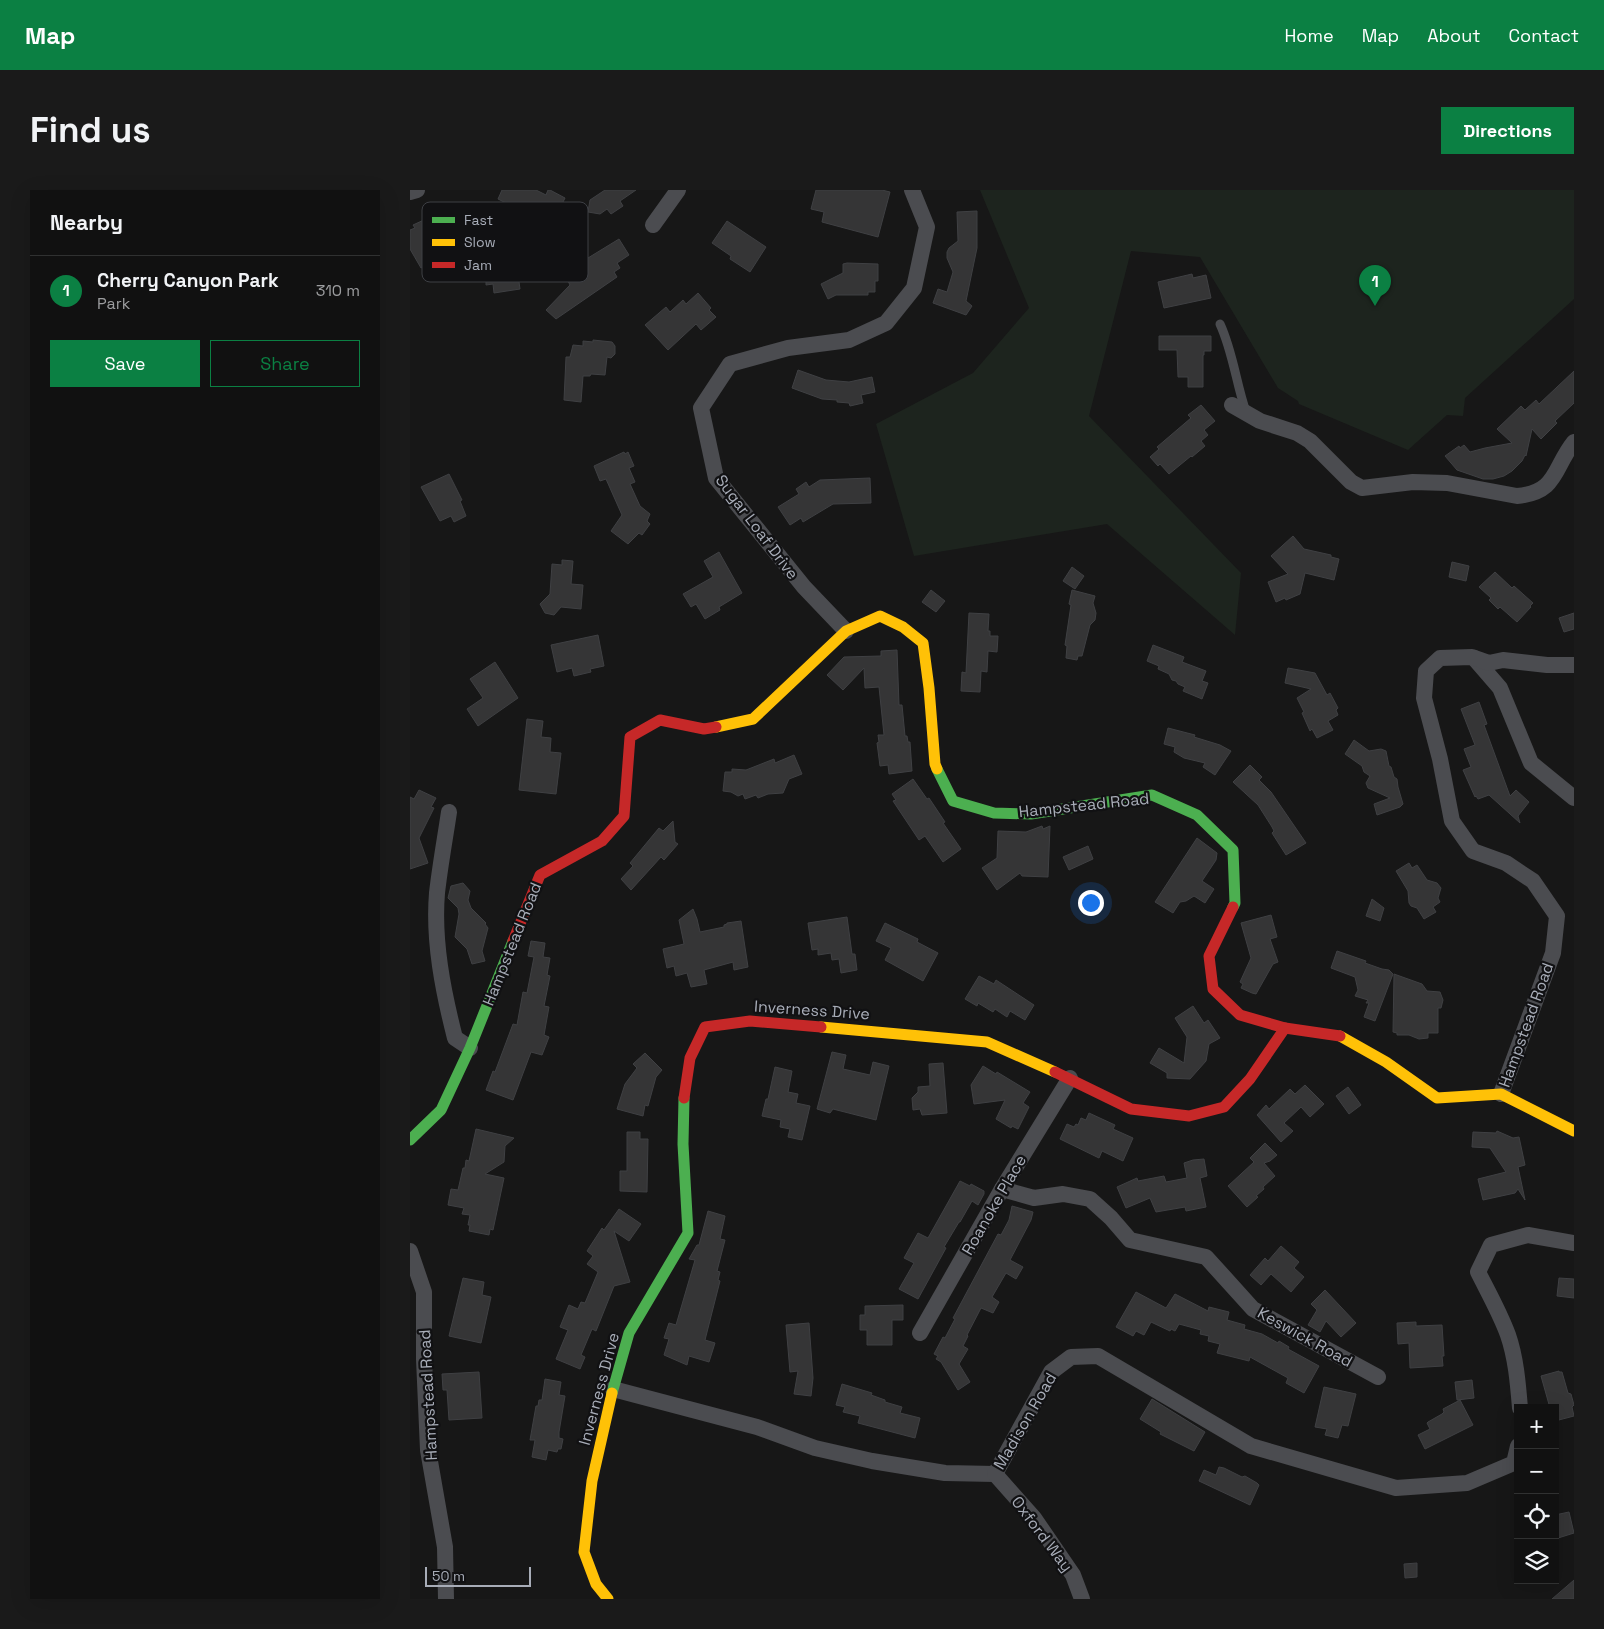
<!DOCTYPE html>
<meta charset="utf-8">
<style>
body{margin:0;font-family:"Space Grotesk",sans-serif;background:#1a1a1a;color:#f1f3f6}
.controls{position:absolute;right:15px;bottom:15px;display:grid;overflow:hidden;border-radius:0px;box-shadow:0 5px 20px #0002}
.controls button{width:45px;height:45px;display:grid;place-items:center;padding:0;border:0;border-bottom:1px solid #303131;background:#111;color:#f1f3f6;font:25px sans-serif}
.scale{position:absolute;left:15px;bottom:12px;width:106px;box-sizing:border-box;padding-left:5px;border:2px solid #a8adb8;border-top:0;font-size:14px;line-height:18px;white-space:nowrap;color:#a8adb8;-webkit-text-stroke:4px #111113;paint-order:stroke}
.you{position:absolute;left:680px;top:712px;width:18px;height:18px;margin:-12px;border:4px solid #fff;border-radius:50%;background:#1a73e8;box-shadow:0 0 0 8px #1a73e833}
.badge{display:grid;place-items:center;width:32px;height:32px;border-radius:50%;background:#0b8043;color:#fff;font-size:16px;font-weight:700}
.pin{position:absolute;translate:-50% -41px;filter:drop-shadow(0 1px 2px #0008)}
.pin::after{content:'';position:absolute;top:26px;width:18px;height:15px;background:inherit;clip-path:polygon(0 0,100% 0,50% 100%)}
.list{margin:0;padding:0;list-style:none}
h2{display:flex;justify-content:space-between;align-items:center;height:65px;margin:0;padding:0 20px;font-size:21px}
h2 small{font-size:16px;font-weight:400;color:#9c9d9f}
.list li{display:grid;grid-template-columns:32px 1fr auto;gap:15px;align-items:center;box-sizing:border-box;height:70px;padding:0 20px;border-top:1px solid #303131}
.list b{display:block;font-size:19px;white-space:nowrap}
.list p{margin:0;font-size:16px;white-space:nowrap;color:#9c9d9f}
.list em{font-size:16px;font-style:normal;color:#9c9d9f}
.actions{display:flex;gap:10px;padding:15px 20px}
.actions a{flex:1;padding:11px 0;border:1px solid #0b8043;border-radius:0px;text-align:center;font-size:18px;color:#0b8043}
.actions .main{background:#0b8043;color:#fff}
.icon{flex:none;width:28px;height:28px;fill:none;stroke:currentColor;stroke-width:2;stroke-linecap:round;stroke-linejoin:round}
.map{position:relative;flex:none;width:1164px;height:1409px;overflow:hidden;border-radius:0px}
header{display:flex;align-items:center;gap:30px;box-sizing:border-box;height:70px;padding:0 25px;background:#0b8043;color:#fff}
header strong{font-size:24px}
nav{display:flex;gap:28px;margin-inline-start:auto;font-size:18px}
.intro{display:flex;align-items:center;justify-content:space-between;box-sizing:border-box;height:120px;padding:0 30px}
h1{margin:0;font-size:35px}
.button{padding:12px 22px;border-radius:0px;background:#0b8043;color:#fff;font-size:18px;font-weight:700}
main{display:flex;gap:30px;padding:0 30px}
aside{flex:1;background:#111;border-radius:0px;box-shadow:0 5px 20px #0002}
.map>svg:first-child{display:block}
</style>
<header>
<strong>Map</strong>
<nav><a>Home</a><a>Map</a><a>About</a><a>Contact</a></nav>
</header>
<div class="intro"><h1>Find us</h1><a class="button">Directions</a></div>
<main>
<aside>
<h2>Nearby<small></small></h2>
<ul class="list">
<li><span class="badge">1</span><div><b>Cherry Canyon Park</b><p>Park</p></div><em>310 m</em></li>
</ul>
<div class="actions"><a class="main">Save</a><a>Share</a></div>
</aside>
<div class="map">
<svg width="1164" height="1409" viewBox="0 0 1164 1409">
<rect width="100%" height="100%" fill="#171717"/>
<!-- green -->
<path fill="#1d241e" d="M570 0H1164V109L1055 208 1053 226 1037 225 998 260 889 214 888 211 868 198 790 67 721 61 679 226 831 383 825 445 697 334 504 366 466 234 563 183 619 118Z"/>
<!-- building -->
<g fill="#353536" stroke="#3f4043">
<path d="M92 0H126L136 5 138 0H140L155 8 134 50 105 35 112 21 88 9Z"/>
<path d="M195 0H226L210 11 213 16 201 24 197 19 190 24 178 22 180 10Z"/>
<path d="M406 0H472L480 2 468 47 412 32 414 22 401 19Z"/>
<path d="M567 21V58L556 111 562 116 556 125 523 113 528 99 537 102 543 82 537 68V62L539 58 548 51 547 22Z"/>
<path d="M16 29 34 61 20 69 22 72 11 78 0 59V40L5 38 3 35Z"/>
<path d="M317 31 356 57 340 82 320 69 321 66 302 53Z"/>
<path d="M209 49 219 65 207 73 210 78 204 82 207 87 146 129 136 120 160 95 158 91 163 88 159 82 161 81 160 79Z"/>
<path d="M106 71 110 99 84 103 83 94 76 95V90H71L69 75Z"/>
<path d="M437 73 468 74V91H465V102H458V105H426L418 109 411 94 433 83V74Z"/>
<path d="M782 84 783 88 796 85 801 108 754 118 748 92Z"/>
<path d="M288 103 301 118 299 120 306 127 291 140 286 134 258 160 235 135 256 117 260 122 273 110 276 114Z"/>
<path d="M749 146H801V161H794V165H793V197H778V187H768L767 160H749Z"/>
<path d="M183 150 202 152 205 156V164L201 168 197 167 195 185 181 184 180 186H173L171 212 154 210 156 167H160L163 155 173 156V151L183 152Z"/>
<path d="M388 180 416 190 439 192 462 187 465 202 451 205 453 213 440 216 439 213 427 212V210L412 209 382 198Z"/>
<path d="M1164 181V213L1145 231 1147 233 1131 249 1122 239 1116 266 1115 265 1112 271 1102 281 1094 286 1083 289H1073L1047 280 1035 266 1049 256 1050 258 1054 255 1060 262 1075 258 1102 253 1087 239 1111 216 1115 220 1126 210 1129 214Z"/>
<path d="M791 215 805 231 794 240 798 245 791 251 795 256 782 267 781 266 759 284 750 274 748 276 740 267 749 259 747 257 781 228 778 225Z"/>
<path d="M214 262 215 264 218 262 224 276 219 278 225 292 220 294 230 316 240 324 237 331 240 334 232 345 229 343 218 354 201 341 212 325 196 289 190 291 184 276Z"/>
<path d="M39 284 52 310 50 311 56 326 44 332 41 326 30 331 11 297Z"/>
<path d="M460 288 461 313 423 314 393 332 391 328 380 335 368 317 389 304 386 299 396 292 399 297 410 290Z"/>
<path d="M883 346 894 359 921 365V367L929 369 924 390 895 383 890 404 876 410 875 408 866 412 858 392 878 384 861 366Z"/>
<path d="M309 362 332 403 309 417 310 420 295 429 286 414 281 417 273 404 303 387 294 371Z"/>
<path d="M152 370 163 371 161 394 173 395 171 419 151 417 144 425 135 423 130 414 140 404 142 374 152 375Z"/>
<path d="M1042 372 1059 376 1056 391 1039 387Z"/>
<path d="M662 377 674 386 665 399 653 391Z"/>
<path d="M1085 382 1102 398 1104 396 1123 413 1120 416 1121 417 1107 432 1090 417 1088 419 1079 410 1081 408 1069 397Z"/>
<path d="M521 400 535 411 526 422 512 412Z"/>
<path d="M662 400 685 406 683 413 686 423 685 430 680 435 672 466H668L667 470 656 468 657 456 655 455 661 415 659 414Z"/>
<path d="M559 423 579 424 578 441H580V446H588L587 462 578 461 577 482 571 481 570 502 551 501 552 482 556 483Z"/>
<path d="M1164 423V439L1154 442 1149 428Z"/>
<path d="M188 445 194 476 180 479 181 482 164 486 162 478 147 482 141 455Z"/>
<path d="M743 455 774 467 772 472 796 481 792 491 798 493 792 509 773 501 775 497 768 494 766 491 762 490 759 484 748 479 749 476 737 471Z"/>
<path d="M487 460 489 515H492L495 546H497L498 552H500L502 581 479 584 478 575 470 576 467 553 469 552 468 545H474L469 497 455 498 454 478 433 500 417 485 434 467 471 466V461Z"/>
<path d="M85 472 108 508 68 536 57 519 73 508 60 489Z"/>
<path d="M878 478 905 483 917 505 920 503 928 518 926 520 928 525 918 531 923 540 907 548 902 539 900 541 892 523 894 522 887 508 901 499 875 493Z"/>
<path d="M1069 512 1077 534 1074 535 1100 606 1106 600 1119 612 1108 626 1110 633 1079 605 1068 609 1066 606 1065 607 1053 580 1061 577 1054 559 1065 555 1051 519Z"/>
<path d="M117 529 133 531 131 547 141 548 140 562 151 563 146 604 109 600Z"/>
<path d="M758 538 785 545 784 547 810 555 821 561 805 585 793 577 795 573 774 568 764 562 765 557 754 554Z"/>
<path d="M944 550 959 561 971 559 976 561 979 576 981 577 984 587 987 589 988 597 993 614 990 617 967 625 964 614 980 608 958 598 956 593 960 586 954 582 952 576 935 564Z"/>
<path d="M384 565 392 584 379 589 373 603 358 604 348 608 346 605 335 609 333 604 328 606 321 602 313 601 315 582H322V579L336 580 364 569 365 573Z"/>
<path d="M840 575 852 587 849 590 861 602 896 653 876 665 862 643 864 641 862 637 848 615 823 592Z"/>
<path d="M503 589 517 609 519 608 535 632 533 633 551 659 533 672 515 646 509 650 483 611 486 610 482 604Z"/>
<path d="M9 600 26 608 21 617 24 618 9 648 18 673 0 679V607L4 609Z"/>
<path d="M263 631 265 652 268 654 254 670 251 667 221 700 211 689 223 676 220 673 249 638 253 641Z"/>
<path d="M632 636 633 639 640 636 638 687 612 686 610 683 587 700 572 678 587 668 588 641 616 642Z"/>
<path d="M787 648 807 663 806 670 792 691 804 699 795 713 784 706 776 711 770 712 763 723 745 712Z"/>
<path d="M678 656 683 669 659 680 653 667Z"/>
<path d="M999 673 1002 678 1007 675 1017 690 1027 693 1031 698 1028 708 1030 712 1023 717 1026 722 1014 729 1007 718 1001 716 999 713 998 701 986 681Z"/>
<path d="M53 693 60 701 58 710 61 718 76 733 75 734 78 738 72 761 75 771 62 774 57 759 45 747 49 724 48 718 38 708 41 696Z"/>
<path d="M962 709 974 718 970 731 956 726Z"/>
<path d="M283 719 287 729 290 742 314 737V735L317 734V733L331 731 338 777 324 780 323 772 294 780 297 794 281 797 277 783 266 786 264 776 257 778 253 759 274 754 269 730Z"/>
<path d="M861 725 867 747 860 749 868 772 863 774 846 804 842 803 831 798 833 794 830 792 841 768 831 733Z"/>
<path d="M437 727 442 764H445L447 780 431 783 429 769 422 770 421 763 408 765V759L402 760 398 733Z"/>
<path d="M475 733 508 749 507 752 528 763 513 791 475 770 481 758 466 751Z"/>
<path d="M121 751 135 753 133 767 140 768 137 785 140 786 134 816 139 817 134 845 139 847 132 865 121 862 103 910 76 900 83 881 85 882 103 834 107 835 113 802 117 803 124 767 118 766Z"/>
<path d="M927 761 956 771 955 773 972 779 979 780 983 784 965 831 954 827 959 813H956L958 810 945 806 948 800 945 787 921 778Z"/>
<path d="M984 784 1012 794 1017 801 1030 802 1033 810 1031 818H1028V843H1018V848L1009 849 999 845H987V843L983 842Z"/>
<path d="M569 786 584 794 586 790 624 815 615 830 600 821 597 827 585 819 583 822 568 813 567 816 555 809Z"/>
<path d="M783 816 794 833 798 830 810 848 799 854 796 871 780 889 757 888V883L740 873 749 858 774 873 777 847 765 828Z"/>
<path d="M422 862 436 865 433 879 460 885 463 872 479 876 466 930 423 919 420 923 407 919Z"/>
<path d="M235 863 252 880 246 887 238 916 235 915 233 926 207 919 215 894 227 878 223 874Z"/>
<path d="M533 873 537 923 512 925 510 919 503 920 502 908 508 902V897L520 896 519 874Z"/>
<path d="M573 876 586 884 587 882 620 902 613 913 619 917 608 939 602 936 601 938 586 929 595 910 564 914 561 895Z"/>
<path d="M365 877 382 881 378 902 388 904 386 913 400 916 392 950 378 947 380 939 370 937 371 930 352 926 356 909H358Z"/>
<path d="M895 895 914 914 900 927 891 917 874 933 883 941 871 952 847 925 856 915 859 919 880 899 885 904Z"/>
<path d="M938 897 951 915 939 924 926 906Z"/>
<path d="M679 923 705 935 703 939 723 948 713 971 692 961 689 968 650 949 657 934 664 937 666 934 668 935 671 928 676 930Z"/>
<path d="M66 939 104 948 95 956 94 972 75 984 94 988 83 1040 80 1039 79 1045 59 1041 60 1035H58L60 1025 52 1024 54 1018 38 1015 41 999 48 1000 53 978H55L56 970 59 971Z"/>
<path d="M1087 941 1103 948 1109 947 1115 975 1108 977 1115 1010 1108 999 1105 1003 1073 1010 1068 989 1096 982 1080 958 1062 957 1063 942 1086 943Z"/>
<path d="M217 942H230V949H238L237 1002 210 1001V981H217Z"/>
<path d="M855 953 867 965 860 971 854 973 865 986 853 997 854 999 846 1006 848 1007 837 1017 818 996 844 972 840 968Z"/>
<path d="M794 969 797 986 790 988 796 1017 776 1021 775 1017 746 1022 740 1008 716 1018 707 997 727 988 728 991 754 986 756 992 777 988 774 973 783 970Z"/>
<path d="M550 991 560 996 561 994 574 1001V1004L568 1015 562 1011 550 1032H549L534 1057 536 1058 508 1109 489 1099 504 1073 494 1068 508 1043 518 1048Z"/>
<path d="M602 1016 623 1022 621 1030 600 1070 613 1077 606 1089 596 1083 582 1107 589 1112 583 1123 571 1118 557 1145 558 1146 553 1156 558 1159 549 1174 560 1192 548 1200 531 1172 526 1169 528 1166 524 1164 533 1147 535 1148 545 1129 543 1128 588 1044 591 1045 599 1030Z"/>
<path d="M209 1019 231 1034 219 1051 204 1041 220 1092 204 1096 186 1141 182 1139 171 1165 175 1167 170 1179 146 1169 158 1140 150 1137 159 1115 168 1119 171 1112 175 1113 188 1082 177 1074 183 1066 177 1061 192 1038 194 1040Z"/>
<path d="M298 1021 315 1026 310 1049 315 1050 307 1081 310 1082 308 1090 310 1091 295 1150 305 1153 299 1172 279 1166 277 1175 254 1165 259 1149 254 1148 259 1133 266 1135 285 1070 279 1069 287 1055H289Z"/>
<path d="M871 1056 889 1072 884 1078 894 1087 881 1102 861 1084 851 1095 840 1085 855 1068 858 1071Z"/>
<path d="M53 1088 74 1092 72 1105 81 1107 71 1153 39 1146Z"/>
<path d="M1149 1088 1164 1089V1108L1147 1106Z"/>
<path d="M915 1100 946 1133 931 1147 916 1131 910 1142 898 1135 907 1120 901 1114Z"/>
<path d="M726 1102 756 1118 765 1104 798 1121 799 1117 819 1122 817 1130 835 1135 834 1139 852 1144 868 1153 869 1151 879 1157 878 1159 909 1176 894 1203 876 1193 878 1188 840 1167 839 1171 807 1163 810 1154 798 1151 799 1146 790 1144 791 1140 769 1134 765 1141 761 1139 760 1141 741 1132 734 1145 726 1141 723 1146 706 1137Z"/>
<path d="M493 1115V1130H482V1155H457V1140H450V1125H455V1116Z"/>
<path d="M1006 1132V1136L1032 1135 1034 1166H1032L1033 1176 1000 1178 999 1153 988 1154 987 1133Z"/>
<path d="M399 1133 403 1188 401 1206 384 1204 388 1181 380 1182 376 1135Z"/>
<path d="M1149 1181V1182H1152L1158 1203 1161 1204 1164 1215 1162 1217 1164 1226 1145 1231V1218H1140L1131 1186Z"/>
<path d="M69 1182 72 1228 39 1230 37 1200H33L32 1184Z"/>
<path d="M135 1189 151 1192 149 1205 155 1206 149 1242V1248L153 1249 151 1259H148L147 1262 138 1260 136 1270 122 1267 125 1250H120L126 1216H128L129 1210H132Z"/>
<path d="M1062 1190 1064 1208 1047 1210 1045 1192Z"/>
<path d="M432 1194 462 1203 461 1205 475 1210V1212L492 1217 490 1223 510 1228 505 1248 448 1233 450 1226 433 1222 435 1217 426 1215Z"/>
<path d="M914 1197 946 1204 938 1236 932 1235 928 1248 915 1245 917 1239 905 1237Z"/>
<path d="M742 1209 795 1242 784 1261 750 1244 751 1242 730 1229Z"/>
<path d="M1050 1210 1063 1235 1015 1259 1008 1245 1020 1239 1017 1233 1018 1232 1032 1224 1034 1222 1033 1219Z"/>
<path d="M809 1277 814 1278 832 1287 835 1286 847 1293 849 1295 840 1315 789 1291 794 1280 806 1285Z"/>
<path d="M1159 1322 1164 1343 1145 1349V1325Z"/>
<path d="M1007 1373V1387L995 1388 994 1374Z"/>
<path d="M1164 1390V1409H1142Z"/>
</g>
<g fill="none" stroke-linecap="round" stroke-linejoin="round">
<!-- lane -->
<path stroke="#4b4c50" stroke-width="9" d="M810 134C823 162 826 193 836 222"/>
<!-- street -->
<g stroke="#4b4c50" stroke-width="16">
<path d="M0 2 7 0"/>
<path d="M243 35 268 0"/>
<path d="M822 215 850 231 887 243 900 251 941 292 952 298 1003 292 1037 293 1107 306C1148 302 1143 278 1164 252"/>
<path d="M436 441 394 397 306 288 291 218 320 174 378 158 439 150 476 133 504 98 517 37 502 0"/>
<path d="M1064 468 1090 498 1121 573 1164 608"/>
<path d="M39 622C35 649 30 676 27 703 23 751 33 801 45 848L60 858"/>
<path d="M1091 904 1143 763 1147 726 1123 691 1096 673 1063 661 1042 631 1030 569 1014 508 1016 481 1030 468 1062 467 1079 473 1093 470 1137 475H1164"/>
<path d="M592 999 624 1008 653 1004 680 1009 701 1028 720 1050 796 1067 843 1119 968 1187"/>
<path d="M0 1061 14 1102V1169L18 1260 35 1357 36 1409"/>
<path d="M510 1143 592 999 660 888"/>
<path d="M203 1199 347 1237 405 1258 462 1271 535 1283 585 1284 641 1182 661 1167 688 1166 841 1256 986 1298 1057 1293 1104 1273 1108 1256"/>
<path d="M1110 1218C1108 1194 1106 1168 1098 1145 1090 1123 1078 1102 1068 1082L1081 1055 1118 1045 1164 1053"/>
<path d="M585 1284 624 1328 663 1385 672 1409"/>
</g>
<!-- fast -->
<g stroke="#4caf50" stroke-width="11">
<path d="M527 579 543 611 584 623 621 624 742 605 787 625 823 660 825 713 823 717"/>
<path d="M0 950 31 920 60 858 103 751"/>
<path d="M202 1203 219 1143 278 1043 273 954 274 908"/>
</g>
<!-- slow -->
<g stroke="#ffc107" stroke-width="11">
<path d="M306 537 343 529 436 441 470 426 493 437 513 453 519 498 525 574 527 579"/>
<path d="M411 837 577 852 645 882"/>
<path d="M930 846 976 872 1027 908 1091 904 1164 941"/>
<path d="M198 1409 186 1394 174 1362 182 1291 202 1203"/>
</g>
<!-- jam -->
<g stroke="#c62828" stroke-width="11">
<path d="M823 717 799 766 803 799 830 825 875 838 930 846"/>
<path d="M103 751 130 685 192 651 214 626 220 547 250 530 294 539 306 537"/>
<path d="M645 882 721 919 779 926 814 917 840 889 875 838"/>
<path d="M274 908 280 868 295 837 340 831 411 837"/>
</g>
</g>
<g text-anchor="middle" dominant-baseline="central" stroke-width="4.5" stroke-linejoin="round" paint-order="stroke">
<!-- street labels -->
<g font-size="16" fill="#a8adb8" stroke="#111113">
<text transform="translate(347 337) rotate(53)">Sugar Loaf Drive</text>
<text transform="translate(674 615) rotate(-6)">Hampstead Road</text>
<text transform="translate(102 754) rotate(-68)">Hampstead Road</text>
<text transform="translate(402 820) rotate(4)">Inverness Drive</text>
<text transform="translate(1116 835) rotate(-70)">Hampstead Road</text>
<text transform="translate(584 1015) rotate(-60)">Roanoke Place</text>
<text transform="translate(895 1147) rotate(29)">Keswick Road</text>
<text transform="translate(189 1199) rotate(-75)">Inverness Drive</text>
<text transform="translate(18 1205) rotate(-93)">Hampstead Road</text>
<text transform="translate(615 1231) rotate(-60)">Madison Road</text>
<text transform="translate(632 1344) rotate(53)">Oxford Way</text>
</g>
</g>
<!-- legend -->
<rect x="12" y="12" width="166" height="80" rx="8" fill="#111113" stroke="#3e4045" stroke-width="1"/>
<rect x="22" y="27" width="23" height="6" fill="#4caf50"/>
<rect x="22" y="49" width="23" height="7" fill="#ffc107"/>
<rect x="22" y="72" width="23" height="6" fill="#c62828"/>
<g font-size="14" fill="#a8adb8">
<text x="54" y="35">Fast</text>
<text x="54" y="57">Slow</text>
<text x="54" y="80">Jam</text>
</g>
</svg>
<div class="controls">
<button>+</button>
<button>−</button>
<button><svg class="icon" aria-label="locate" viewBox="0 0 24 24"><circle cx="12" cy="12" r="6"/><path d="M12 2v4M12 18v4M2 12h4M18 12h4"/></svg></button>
<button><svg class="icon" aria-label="layers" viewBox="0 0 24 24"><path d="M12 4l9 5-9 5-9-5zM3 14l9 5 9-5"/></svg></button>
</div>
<div class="scale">50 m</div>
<div class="you"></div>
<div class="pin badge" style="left:965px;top:116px">1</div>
</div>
</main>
